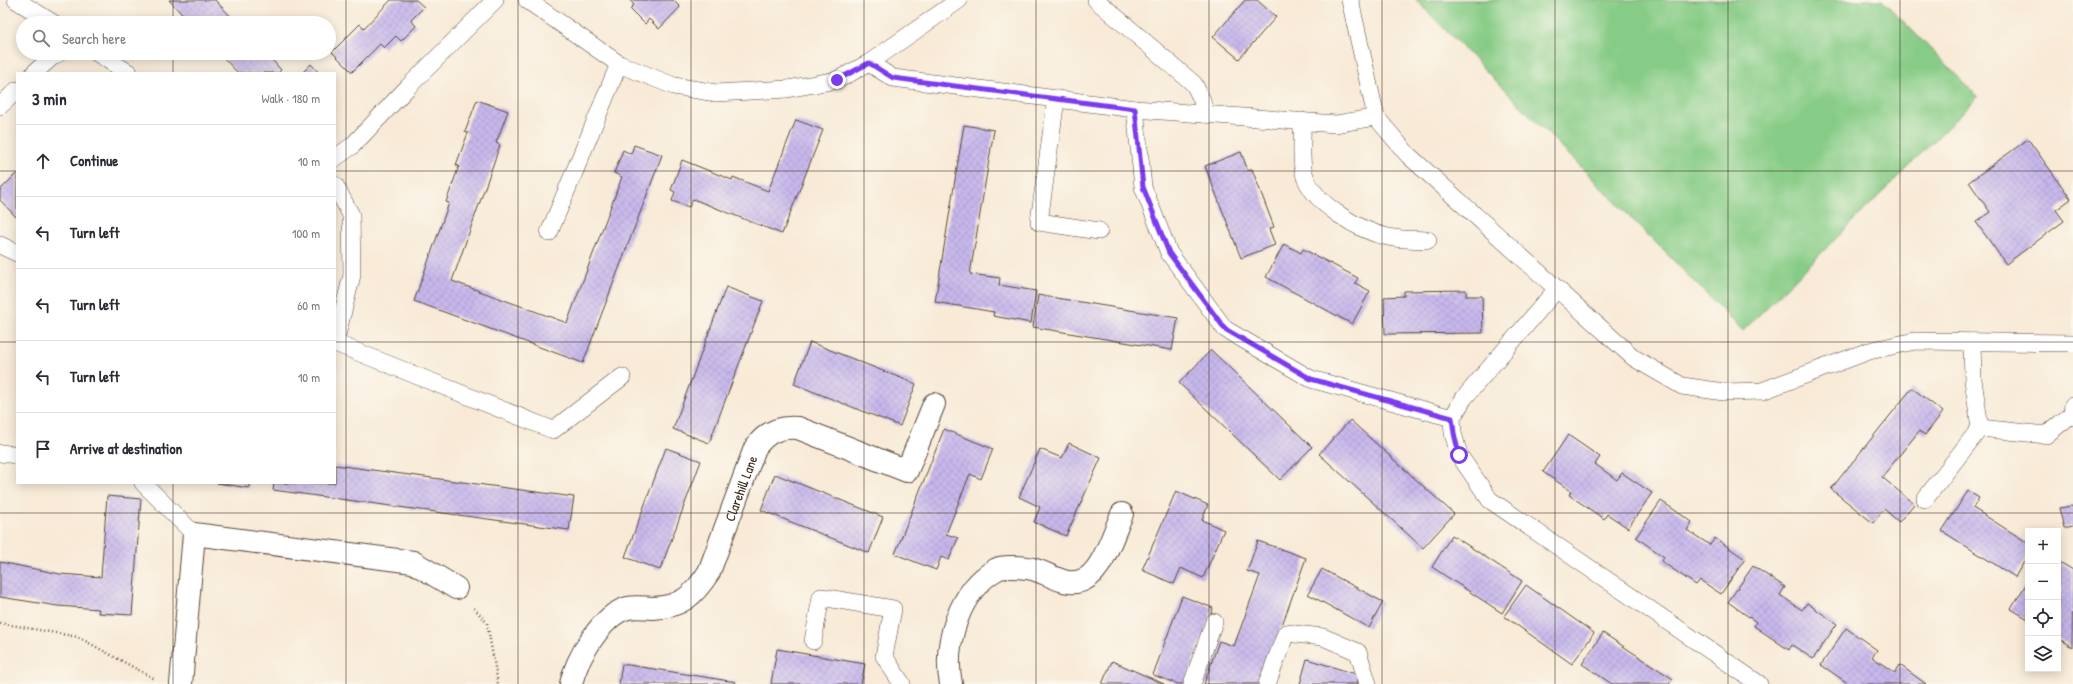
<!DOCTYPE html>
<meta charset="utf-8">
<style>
body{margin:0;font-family:"Patrick Hand",sans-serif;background:#f2f2f3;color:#2b2b33}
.controls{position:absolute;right:12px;bottom:12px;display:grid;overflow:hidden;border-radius:0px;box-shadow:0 2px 10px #0003}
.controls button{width:36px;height:36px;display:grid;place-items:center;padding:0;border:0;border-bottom:1px solid #e1e1e2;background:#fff;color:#2b2b33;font:20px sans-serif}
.stop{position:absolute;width:12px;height:12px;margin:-9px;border:3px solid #7c3aed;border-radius:50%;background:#fff}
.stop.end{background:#7c3aed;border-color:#fff;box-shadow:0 1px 4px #0008}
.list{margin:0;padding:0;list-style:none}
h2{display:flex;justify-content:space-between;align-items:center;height:52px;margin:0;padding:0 16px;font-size:17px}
h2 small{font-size:13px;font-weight:400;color:#7c7c81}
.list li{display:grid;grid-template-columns:26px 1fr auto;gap:12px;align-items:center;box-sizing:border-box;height:72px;padding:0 16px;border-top:1px solid #e1e1e2}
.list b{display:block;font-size:15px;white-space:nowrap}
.list em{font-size:13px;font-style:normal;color:#7c7c81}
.icon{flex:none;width:22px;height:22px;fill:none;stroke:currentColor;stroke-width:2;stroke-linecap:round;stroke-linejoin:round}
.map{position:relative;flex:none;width:2073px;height:684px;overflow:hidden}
.search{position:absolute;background:#fff;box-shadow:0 2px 10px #0003;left:16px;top:16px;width:320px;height:44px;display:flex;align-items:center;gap:10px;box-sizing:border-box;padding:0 14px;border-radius:22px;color:#7c7c81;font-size:15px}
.panel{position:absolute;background:#fff;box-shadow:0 2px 10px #0003;left:16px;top:72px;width:320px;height:412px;border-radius:0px}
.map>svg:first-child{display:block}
</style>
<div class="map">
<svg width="2073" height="684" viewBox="0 0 2073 684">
<defs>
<pattern id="building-cross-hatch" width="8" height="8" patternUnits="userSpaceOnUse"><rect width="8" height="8" fill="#c7b8ec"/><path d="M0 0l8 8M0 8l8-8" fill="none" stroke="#ac9eca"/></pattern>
</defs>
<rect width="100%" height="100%" fill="#fbf7ec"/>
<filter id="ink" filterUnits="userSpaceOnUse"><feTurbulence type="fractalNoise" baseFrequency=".025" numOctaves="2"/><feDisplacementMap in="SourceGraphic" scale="8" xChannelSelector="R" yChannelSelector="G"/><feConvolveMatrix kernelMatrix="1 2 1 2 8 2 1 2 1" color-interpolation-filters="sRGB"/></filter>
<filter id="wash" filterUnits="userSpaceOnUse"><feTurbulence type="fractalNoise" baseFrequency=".012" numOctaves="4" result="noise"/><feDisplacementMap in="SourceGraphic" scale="16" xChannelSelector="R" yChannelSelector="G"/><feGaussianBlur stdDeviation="0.9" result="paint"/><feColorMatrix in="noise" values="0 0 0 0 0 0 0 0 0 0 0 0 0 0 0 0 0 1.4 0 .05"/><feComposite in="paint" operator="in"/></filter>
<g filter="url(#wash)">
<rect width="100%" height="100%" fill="#f8ead7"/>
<!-- grass -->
<path fill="#87cc86" stroke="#617b52" d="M1416 0H1882L1978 97 1743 331Z"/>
<g id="blocks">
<!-- building -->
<g fill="url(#building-cross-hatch)">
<path d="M169 0H215L237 23H190Z"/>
<path d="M391 0H416L424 7 411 20 416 26 401 41 396 36 384 48 380 44 352 72 332 52 360 24 364 28Z"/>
<path d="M630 0H673L680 7 659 29 649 19 645 24 630 9 634 5Z"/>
<path d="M1245 0H1257L1276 17 1239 59 1213 37Z"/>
<path d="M219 53H266L281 70 278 73H238Z"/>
<path d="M311 64 319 73H302Z"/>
<path d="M477 100 508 111 496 143 500 145 452 281 567 323 622 177 614 173 623 150 631 154 634 145 662 155 583 363 414 301 449 203 446 202 459 166 456 165 468 133 465 132Z"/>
<path d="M796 120 823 130 782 234 693 199 689 207 672 201 675 192 671 190 682 160 732 180 733 177 768 191Z"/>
<path d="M964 125 994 130 970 274 1000 278 999 285 1036 291 1031 323 993 316 994 312 935 302Z"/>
<path d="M2028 139 2071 199 2056 210 2064 221 2006 264 1976 222 1990 212 1969 182Z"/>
<path d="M1241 152 1248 171 1252 169 1274 227 1269 229 1275 245 1241 258 1205 166Z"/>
<path d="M17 173V216L16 217 0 200V190Z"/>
<path d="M1284 244 1301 253 1303 249 1358 278 1355 283 1370 291 1352 324 1266 277Z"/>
<path d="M726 287 763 301 709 443 673 429Z"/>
<path d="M1466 290V296H1482L1483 333 1385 334 1384 297 1404 296V291Z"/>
<path d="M1038 295 1178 318 1172 350 1033 327Z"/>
<path d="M810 342 916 384 900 426 794 384Z"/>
<path d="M1211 350 1312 447 1280 480 1179 383Z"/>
<path d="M1912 388 1943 412 1925 435 1919 431 1882 477 1914 504 1899 522 1884 509 1873 523 1831 489Z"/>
<path d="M1350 420 1454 514 1423 548 1319 454Z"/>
<path d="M944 429 993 449 981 479 970 474 946 534 958 538 949 560 941 557 936 570 895 554Z"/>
<path d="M1568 435 1600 457 1595 464 1617 480 1622 473 1652 493 1628 528 1607 514 1604 519 1569 495 1571 491 1543 472Z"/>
<path d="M1069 443 1101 458 1066 536 1034 522 1040 507 1019 497 1040 449 1062 458Z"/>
<path d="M666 448 701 461 660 570 625 557Z"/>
<path d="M335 465 574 497 569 530 273 490 274 483H335Z"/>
<path d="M775 474 883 517 869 553 761 510Z"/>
<path d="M217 483H249V488Z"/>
<path d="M1176 491 1208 505 1202 520 1224 530 1203 578 1181 568 1174 584 1142 570Z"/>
<path d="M1968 491 1979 498 1973 508 2028 543V555L2015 577 1942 531Z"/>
<path d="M107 496 141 499 132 615 98 613 99 609 58 606 0 597V562L60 574 101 577Z"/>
<path d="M1661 501 1692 522 1687 530 1710 545 1715 538 1745 559 1721 594 1700 580 1696 585 1661 561 1664 557 1636 537Z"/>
<path d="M2073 506V526L2064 528 2059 508Z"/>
<path d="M1452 535 1522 581 1502 613 1432 567Z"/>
<path d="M1258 541 1306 558 1261 684H1204L1219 641 1234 646 1260 575 1247 571Z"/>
<path d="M2058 561 2073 570 2072 647 2058 638Z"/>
<path d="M1753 566 1785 587 1780 595 1802 610 1807 603 1837 624 1813 659 1792 645 1789 650 1754 626 1756 622 1728 602Z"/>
<path d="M1322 569 1383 602 1369 628 1308 594Z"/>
<path d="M2028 581V619L2011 609Z"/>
<path d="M1526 585 1594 633 1572 664 1504 616Z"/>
<path d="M1182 596 1213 608 1185 684H1178L1153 675Z"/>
<path d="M1846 628 1877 650 1872 657 1895 673 1900 665 1926 684H1849L1821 665Z"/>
<path d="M1603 633 1673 679 1669 684H1612L1582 664Z"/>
<path d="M777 649 865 664 861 684H771Z"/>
<path d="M1307 659 1359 675 1357 684H1300Z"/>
<path d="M1112 661 1164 684H1102Z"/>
<path d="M622 664 736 682 735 684H619Z"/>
</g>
</g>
</g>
<g filter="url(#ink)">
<use href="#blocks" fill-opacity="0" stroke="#57473a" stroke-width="1"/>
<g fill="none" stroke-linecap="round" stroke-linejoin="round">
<!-- lane casing -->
<g stroke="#57473a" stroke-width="18">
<g id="lane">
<path d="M16 0 53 23"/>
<path d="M527 0 619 64 674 86 716 93 787 89 837 80 869 63 959 0"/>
<path d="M1096 0 1194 84 1202 100 1204 114"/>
<path d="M1350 0 1376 117 1408 155 1634 358 1682 386 1724 392 1762 391 1869 351 1915 341 2073 343"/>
<path d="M97 53 129 73"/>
<path d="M869 63 893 78 1135 109 1336 124 1376 117"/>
<path d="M34 73 52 57 59 53"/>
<path d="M1056 99 1039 222 1099 231"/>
<path d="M0 106 17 90"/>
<path d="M1135 109 1143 187 1169 253 1225 329 1311 379 1452 418"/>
<path d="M1302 121C1303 136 1300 159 1304 173 1311 203 1360 231 1388 237 1401 240 1415 239 1428 240"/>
<path d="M335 158 352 146 408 87 495 0"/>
<path d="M335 185 351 215 352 275 335 343"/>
<path d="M549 233 619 64"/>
<path d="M0 245 17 253"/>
<path d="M1556 290 1464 398 1452 418 1453 433 1459 455 1490 500 1759 684"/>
<path d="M1972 342 1973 380 1980 428 2046 435 2072 414 2073 405"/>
<path d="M335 343 553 430 622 377"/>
<path d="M0 453 17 455"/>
<path d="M143 483 194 534"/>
<path d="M1925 499 1980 428"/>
<path d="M813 641 821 597 893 609 884 656 902 684"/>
<path d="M1192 684 1214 622"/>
<path d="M1267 684 1286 633 1323 637 1358 652 1368 684"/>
</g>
</g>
<!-- street casing -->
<g stroke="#57473a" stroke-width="24">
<g id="street">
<path d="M181 684 194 534 413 562 456 588"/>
<path id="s1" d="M571 684C576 660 602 614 628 608 636 606 645 608 653 608 682 607 694 595 709 572L755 448C766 432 779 426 798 428L907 471 934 404"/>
<path d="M951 684C943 644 959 590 997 569 1003 566 1020 567 1027 568 1047 570 1065 590 1085 579 1103 570 1114 532 1122 514"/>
</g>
</g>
<!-- path -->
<g stroke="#57473a" stroke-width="2.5" stroke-dasharray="1 3" stroke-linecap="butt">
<path d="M474 608 487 623 498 684"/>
<path d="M0 623 78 637 155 679"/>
</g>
<!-- lane -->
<use href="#lane" stroke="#fff" stroke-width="17"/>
<!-- street -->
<use href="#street" stroke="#fff" stroke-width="22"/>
</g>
</g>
<g fill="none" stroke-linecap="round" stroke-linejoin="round" filter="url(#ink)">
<!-- route -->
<path stroke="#7c3aed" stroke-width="5" d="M837 80 869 63 893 78 1135 109 1143 187 1169 253 1225 329 1311 379 1452 418 1454 433 1459 455"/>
</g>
<!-- grid -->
<path fill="none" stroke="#3b2a1e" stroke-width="1" stroke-opacity="0.55" d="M173 0V23M346 0V684M518 0V684M691 0V684M864 0V684M1036 0V684M1209 0V684M1382 0V684M1555 0V684M1728 0V684M1900 0V684M173 53V73M0 171H17M335 171H2073M0 342H17M335 342H2073M173 483V684M0 513H2073"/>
<g text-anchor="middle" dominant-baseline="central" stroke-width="3.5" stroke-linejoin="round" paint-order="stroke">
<!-- street labels -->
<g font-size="14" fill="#3b2a1e" stroke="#fbf7ec">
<text stroke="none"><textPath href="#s1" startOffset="283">Clarehill Lane</textPath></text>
</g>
</g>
</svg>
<div class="controls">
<button>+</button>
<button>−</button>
<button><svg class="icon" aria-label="locate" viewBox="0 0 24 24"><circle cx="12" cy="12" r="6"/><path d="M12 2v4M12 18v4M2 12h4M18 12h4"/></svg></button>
<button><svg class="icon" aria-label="layers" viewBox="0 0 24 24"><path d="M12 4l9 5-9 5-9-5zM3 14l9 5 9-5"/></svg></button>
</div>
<div class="stop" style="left:1459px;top:455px"></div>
<div class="stop end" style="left:837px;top:80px"></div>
<div class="search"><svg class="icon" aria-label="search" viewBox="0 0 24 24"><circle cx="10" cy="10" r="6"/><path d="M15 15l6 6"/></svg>Search here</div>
<section class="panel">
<h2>3 min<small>Walk · 180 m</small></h2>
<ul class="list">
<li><svg class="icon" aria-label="ahead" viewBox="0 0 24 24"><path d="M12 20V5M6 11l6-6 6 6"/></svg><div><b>Continue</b></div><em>10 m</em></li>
<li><svg class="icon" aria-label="left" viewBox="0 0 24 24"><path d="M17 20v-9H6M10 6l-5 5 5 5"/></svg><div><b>Turn left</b></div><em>100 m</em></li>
<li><svg class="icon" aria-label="left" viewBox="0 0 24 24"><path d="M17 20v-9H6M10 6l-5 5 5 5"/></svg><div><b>Turn left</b></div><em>60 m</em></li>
<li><svg class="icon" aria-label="left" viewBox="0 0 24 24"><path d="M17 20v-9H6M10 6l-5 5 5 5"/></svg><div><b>Turn left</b></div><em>10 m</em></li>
<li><svg class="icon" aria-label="arrive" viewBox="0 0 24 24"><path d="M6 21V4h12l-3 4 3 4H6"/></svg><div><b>Arrive at destination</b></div></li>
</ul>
</section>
</div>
